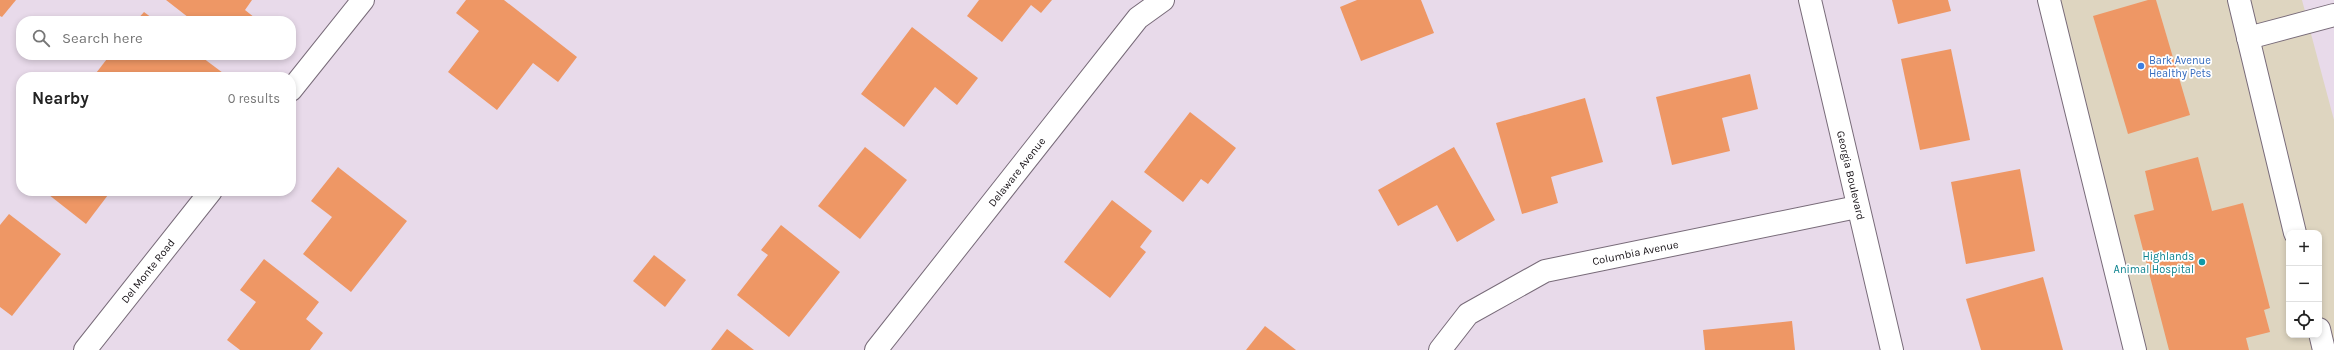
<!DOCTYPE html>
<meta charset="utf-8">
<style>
body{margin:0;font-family:Karla,sans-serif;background:#f2f2f2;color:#222}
.controls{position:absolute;right:12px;bottom:12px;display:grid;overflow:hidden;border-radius:8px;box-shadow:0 2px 6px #0003}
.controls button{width:36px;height:36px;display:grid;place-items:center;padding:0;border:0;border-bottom:1px solid #e0e0e0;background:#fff;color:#222;font:20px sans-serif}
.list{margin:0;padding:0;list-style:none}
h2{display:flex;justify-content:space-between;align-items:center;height:52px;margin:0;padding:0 16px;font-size:17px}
h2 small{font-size:13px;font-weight:400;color:#767676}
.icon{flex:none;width:22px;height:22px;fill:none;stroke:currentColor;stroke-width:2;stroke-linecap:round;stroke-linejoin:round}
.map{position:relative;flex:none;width:2334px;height:350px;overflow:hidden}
.search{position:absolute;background:#fff;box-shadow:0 2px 6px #0003;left:16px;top:16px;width:280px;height:44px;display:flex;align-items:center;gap:10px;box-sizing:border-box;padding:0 14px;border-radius:16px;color:#767676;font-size:15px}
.panel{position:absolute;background:#fff;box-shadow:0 2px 6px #0003;left:16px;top:72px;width:280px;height:124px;border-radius:16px}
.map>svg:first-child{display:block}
</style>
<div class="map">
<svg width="2334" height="350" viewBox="0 0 2334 350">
<rect width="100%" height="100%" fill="#e8daea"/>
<!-- commercial -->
<path fill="#ded5c0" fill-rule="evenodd" d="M2056 0H2302L2334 120V350H2144ZM2289 233H2319V335H2289Z"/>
<!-- building -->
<g fill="#ee9765">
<path d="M0 0H16L2 17 0 16Z"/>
<path d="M166 0H252L245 10 259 21H193Z"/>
<path d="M466 0H504L577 57 558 82 533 63 497 110 448 72 479 31 456 13Z"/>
<path d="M979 0H1052L1041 13 1031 5 1002 42 967 16Z"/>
<path d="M1357 0H1421L1434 33 1361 61 1340 7Z"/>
<path d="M1892 0H1948L1951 11 1898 24Z"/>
<path d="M2148 0H2156L2190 115 2128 134 2093 16Z"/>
<path d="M144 12 156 21H136Z"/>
<path d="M912 27 978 78 957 105 935 87 904 127 861 94Z"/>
<path d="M1951 49 1970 140 1920 150 1901 59Z"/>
<path d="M110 55H199L223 73 220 77H93Z"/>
<path d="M1750 74 1758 109 1722 118 1730 151 1672 165 1656 97Z"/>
<path d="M1585 98 1603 162 1551 177 1558 203 1522 214 1496 123Z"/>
<path d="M1190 112 1236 148 1208 184 1201 179 1183 202 1144 172Z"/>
<path d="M865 147 907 180 860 239 818 206Z"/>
<path d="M1454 147 1495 220 1457 242 1437 205 1398 226 1378 190Z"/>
<path d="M2198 157 2212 211 2243 203 2270 308 2264 310 2270 332 2246 338 2249 350H2169L2134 215 2154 210 2145 171Z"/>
<path d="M338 167 407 221 351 292 303 254 332 217 311 201Z"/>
<path d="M2020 169 2035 251 1966 264 1951 182Z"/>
<path d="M44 191H111L86 224Z"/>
<path d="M1112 200 1152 231 1140 247 1146 252 1110 298 1064 262Z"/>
<path d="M9 214 61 254 12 316 0 307V225Z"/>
<path d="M781 225 840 272 789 337 737 295 768 255 761 250Z"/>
<path d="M654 255 686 280 665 307 633 281Z"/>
<path d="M264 259 319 302 306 319 323 333 310 350H240L227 340 256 302 240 290Z"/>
<path d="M2043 277 2063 350H1981L1966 299Z"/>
<path d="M1792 321 1795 350H1705L1703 330Z"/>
<path d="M1265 326 1296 350H1246Z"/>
<path d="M727 329 754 350H711Z"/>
</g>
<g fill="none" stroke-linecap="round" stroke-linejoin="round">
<!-- minor casing -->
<g stroke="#786b79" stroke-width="24">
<g id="minor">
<path id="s1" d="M1810 0 1892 350"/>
<path d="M2049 0 2135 350"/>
<path d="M2239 0 2295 233"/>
<path d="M2248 38 2334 15"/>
<path d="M291 90 363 0"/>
<path d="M2319 329 2324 350"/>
<path id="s2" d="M85 350 211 191"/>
<path id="s3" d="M876 350 1138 18 1163 0"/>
<path id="s4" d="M1440 350 1468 314 1545 271 1857 207"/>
</g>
</g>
<!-- minor -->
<use href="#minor" stroke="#fff" stroke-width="22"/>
</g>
<!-- markers -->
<circle fill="#3f7fe0" stroke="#fff" stroke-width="1.5" cx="2141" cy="66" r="4"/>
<circle fill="#0f9aa8" stroke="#fff" stroke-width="1.5" cx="2202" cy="262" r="4"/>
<g text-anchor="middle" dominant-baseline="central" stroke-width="3.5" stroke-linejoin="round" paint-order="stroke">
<!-- shop labels -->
<g font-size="11" fill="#366cbe" stroke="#fff" text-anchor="start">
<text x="2149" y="60">Bark Avenue<tspan x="2149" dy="13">Healthy Pets</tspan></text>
</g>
<!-- street labels -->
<g font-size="11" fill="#161116" stroke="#fff">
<text stroke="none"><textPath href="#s3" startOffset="227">Delaware Avenue</textPath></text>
<text stroke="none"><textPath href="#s1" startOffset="180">Georgia Boulevard</textPath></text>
<text stroke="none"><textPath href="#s4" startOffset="226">Columbia Avenue</textPath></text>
<text stroke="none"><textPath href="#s2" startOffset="101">Del Monte Road</textPath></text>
</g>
<!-- culture labels -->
<g font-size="11" fill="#0d838f" stroke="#fff" text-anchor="end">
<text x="2194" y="256">Highlands<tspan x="2194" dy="13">Animal Hospital</tspan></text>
</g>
</g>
</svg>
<div class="controls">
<button>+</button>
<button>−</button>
<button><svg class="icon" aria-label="locate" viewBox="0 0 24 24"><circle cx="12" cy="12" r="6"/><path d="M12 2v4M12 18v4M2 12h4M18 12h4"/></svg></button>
</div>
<div class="search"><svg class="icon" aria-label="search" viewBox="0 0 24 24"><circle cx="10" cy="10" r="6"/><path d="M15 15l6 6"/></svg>Search here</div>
<section class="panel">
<h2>Nearby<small>0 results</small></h2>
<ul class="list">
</ul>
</section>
</div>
